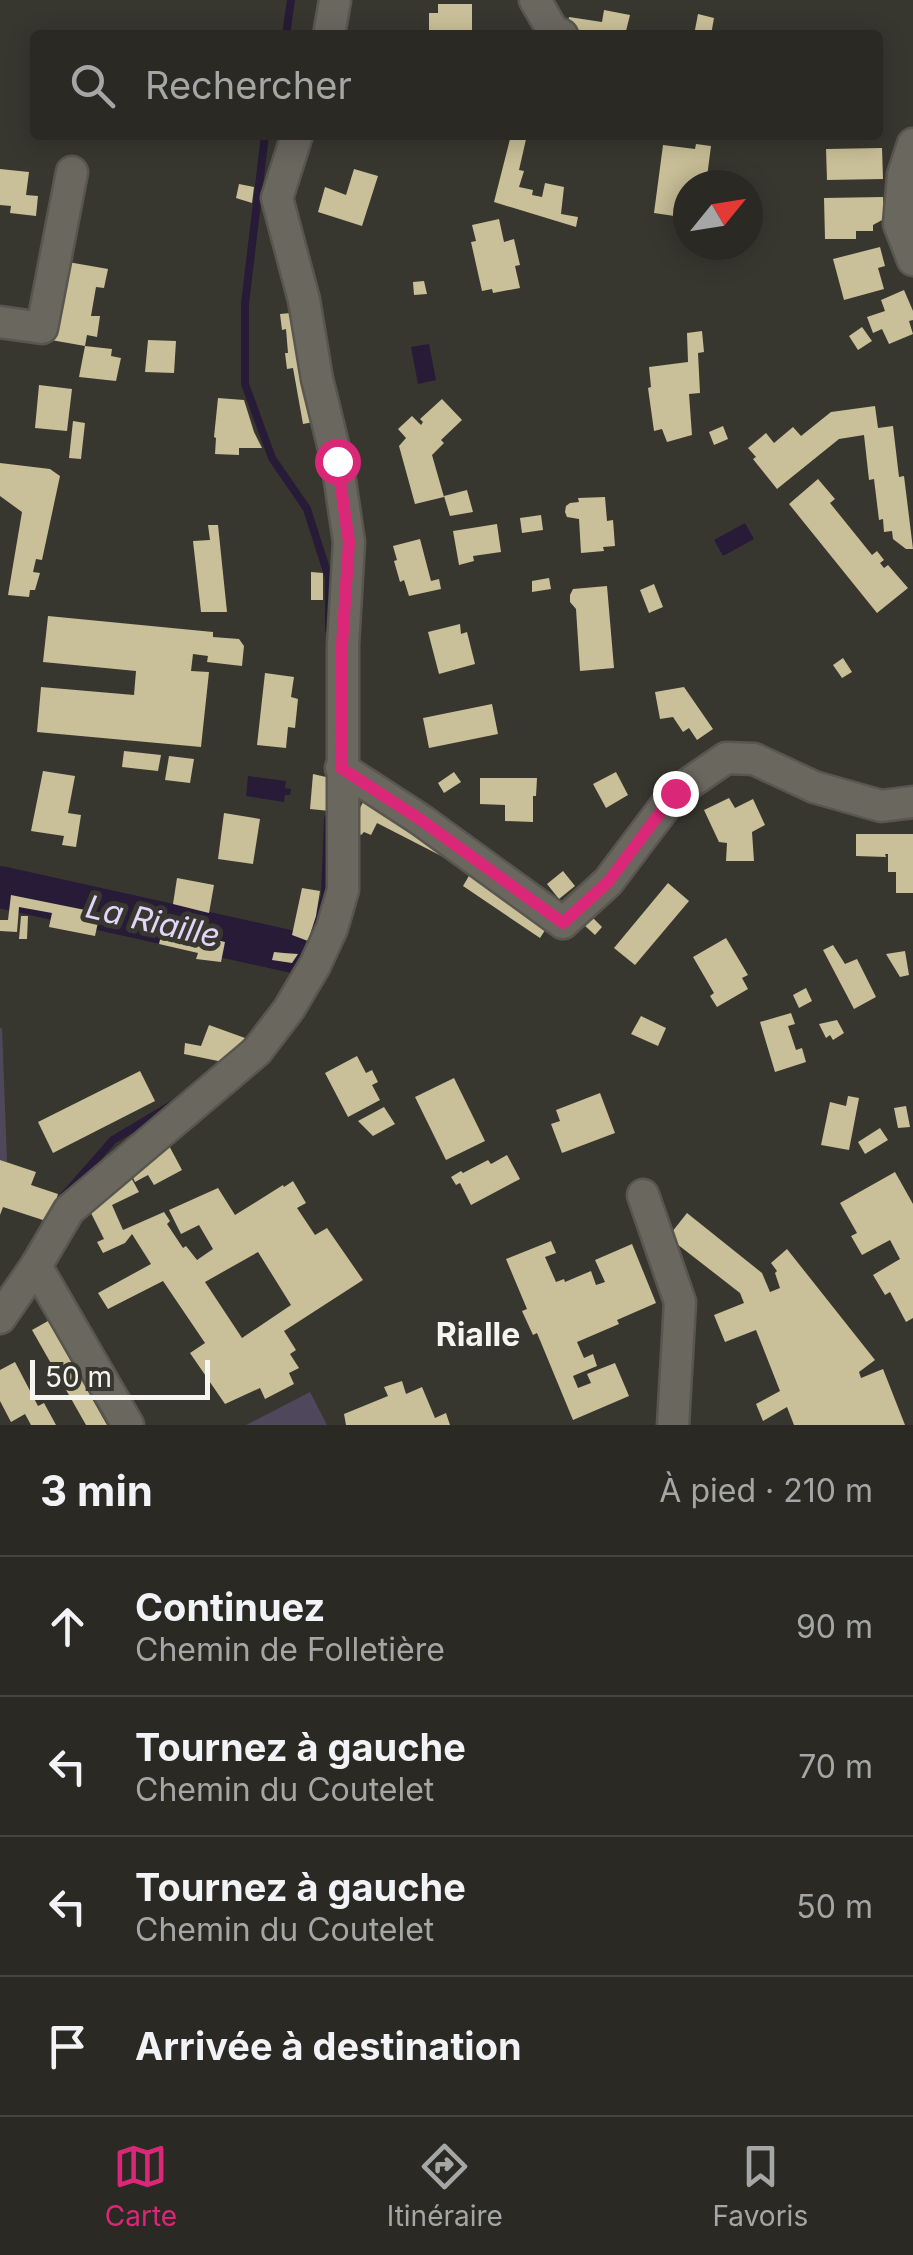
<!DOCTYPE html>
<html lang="fr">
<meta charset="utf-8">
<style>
body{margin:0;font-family:Inter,sans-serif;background:#363530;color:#f1f3f6}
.compass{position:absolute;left:673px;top:170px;width:90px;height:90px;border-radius:50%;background:#2a2923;box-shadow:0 5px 25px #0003;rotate:60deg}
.scale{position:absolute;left:30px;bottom:25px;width:180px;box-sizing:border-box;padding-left:10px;border:5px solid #f6f5f0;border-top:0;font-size:28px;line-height:35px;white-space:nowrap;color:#f6f5f0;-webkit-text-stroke:8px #38372f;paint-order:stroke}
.stop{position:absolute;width:30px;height:30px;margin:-22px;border:8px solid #db2777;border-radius:50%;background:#fff}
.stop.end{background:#db2777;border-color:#fff;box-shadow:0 2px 10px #0008}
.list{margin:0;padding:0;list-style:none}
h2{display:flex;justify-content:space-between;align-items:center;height:130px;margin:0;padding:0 40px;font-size:42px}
h2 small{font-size:32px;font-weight:400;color:#a5a6a6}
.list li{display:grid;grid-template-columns:65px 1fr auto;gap:30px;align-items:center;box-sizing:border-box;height:140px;padding:0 40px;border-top:2px solid #464541}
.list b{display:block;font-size:38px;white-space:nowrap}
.list p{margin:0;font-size:32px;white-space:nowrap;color:#a5a6a6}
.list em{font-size:32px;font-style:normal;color:#a5a6a6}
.icon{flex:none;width:55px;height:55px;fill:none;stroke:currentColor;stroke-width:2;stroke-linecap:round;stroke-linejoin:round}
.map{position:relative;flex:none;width:913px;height:1425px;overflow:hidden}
.search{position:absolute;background:#2a2923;box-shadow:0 5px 25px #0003;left:30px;right:30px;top:30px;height:110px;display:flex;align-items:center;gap:25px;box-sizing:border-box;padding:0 35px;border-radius:10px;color:#a5a6a6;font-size:38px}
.sheet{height:690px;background:#2a2923}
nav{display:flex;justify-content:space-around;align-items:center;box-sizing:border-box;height:140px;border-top:2px solid #464541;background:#2a2923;font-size:28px;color:#a5a6a6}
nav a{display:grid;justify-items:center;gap:5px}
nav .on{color:#db2777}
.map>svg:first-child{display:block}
</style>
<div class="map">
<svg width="913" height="1425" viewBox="0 0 913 1425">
<rect width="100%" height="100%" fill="#38372f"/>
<!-- green -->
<g fill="#4f485c">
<path d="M0 1028H2L7 1162 0 1160Z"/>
<path d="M310 1392 327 1425H246Z"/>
</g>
<!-- water -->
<g fill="#271b38">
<path d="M429 344 436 380 418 384 411 347Z"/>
<path d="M745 523 754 539 723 556 714 540Z"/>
<path d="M248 776 286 781 285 788 291 789 290 795H285L284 802 246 796Z"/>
</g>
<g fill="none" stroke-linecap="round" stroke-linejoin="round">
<!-- stream -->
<g stroke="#271b38" stroke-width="8">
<path d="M286 35 291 0"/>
<path d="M265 135 245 304V384L272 458 307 509 329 578V630"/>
<path d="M312 938 325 896 328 819"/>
<path d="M62 1198 113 1140 175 1103"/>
</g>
<!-- river -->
<path stroke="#271b38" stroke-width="42" d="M0 887 307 955"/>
</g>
<!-- building -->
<g fill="#c9bf98" fill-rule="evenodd">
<path d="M438 4H472V35H429V13H438Z"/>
<path d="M604 10 630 15 625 35H592L586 34 587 31 567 28 569 17 602 22Z"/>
<path d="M698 14 714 18 711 35H694Z"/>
<path d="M511 135H527L519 170 524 171 519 187 533 190 532 195 542 197 545 183 564 187 561 214 578 217 576 227 494 202Z"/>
<path d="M696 144 711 146 706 185H688V218L654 213 663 145 695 149Z"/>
<path d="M882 148 883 179 827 180 826 149Z"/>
<path d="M0 169 29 172 26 195 38 196 36 216 10 213 11 206 0 205Z"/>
<path d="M354 169 378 176 362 226 318 212 325 187 346 195Z"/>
<path d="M239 184 254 187 252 203 236 198Z"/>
<path d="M883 197 884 219 873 225V231H856V239H825L824 198Z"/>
<path d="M499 219 504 242 514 239 520 265 515 266 520 288 493 293 492 289 482 291 471 242 476 241 472 225Z"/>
<path d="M880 247 885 266 878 268 884 289 844 300 833 259Z"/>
<path d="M68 262 108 269 104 288 96 287 91 316H100L97 337 87 335 85 346 51 340Z"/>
<path d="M424 281 427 294 414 295 413 282Z"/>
<path d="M904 290 913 311V320L909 321 913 334 889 344 882 329 873 333 867 317 885 311 881 300Z"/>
<path d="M301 312 319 421 303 424 293 368 287 369 285 353H288L286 329 282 330 280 314Z"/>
<path d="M862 327 872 341 858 350 849 336Z"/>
<path d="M702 331 704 352 698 353 700 393 689 394 692 435 667 442 662 429 654 431 648 388 651 387 649 367 688 362 687 333Z"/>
<path d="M148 340 176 341 174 373 145 372Z"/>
<path d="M85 346 112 349 111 356 121 358 116 381 79 377Z"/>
<path d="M39 385 72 389 67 431 35 428Z"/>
<path d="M218 398 244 400 254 432 262 448H239V455L215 454 216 438 214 437Z"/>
<path d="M442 399 462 420 441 440 444 443 432 455 444 497 415 504 399 446 406 438 398 429 412 416 421 425 423 422 420 419Z"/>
<path d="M875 406 878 428 893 426 899 477 904 476 913 549H906L893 539 892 531 884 532 883 519 879 520 874 479 869 480 864 435 839 439 777 489 753 459 756 457 748 448 766 433 774 443 793 427 801 436 831 412Z"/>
<path d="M73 421 85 423 81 459 69 458Z"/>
<path d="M723 426 728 439 714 445 709 432Z"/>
<path d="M0 463 50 469 60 476 42 560 36 559 33 572 40 573 35 590H30L29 597 8 595 22 512 0 496Z"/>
<path d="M818 479 835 499 830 503 872 555 877 551 884 560 880 563 884 568 888 565 908 588 877 613 789 504Z"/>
<path d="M467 490 473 512 450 516 444 496Z"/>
<path d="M605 497 607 521 613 520 615 546 603 547 604 551 581 553 579 519 567 517 565 512 566 506 570 503 579 502 578 498Z"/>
<path d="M541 515 543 530 522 533 520 518Z"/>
<path d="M497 524 501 552 473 556 474 561 459 565 453 531Z"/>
<path d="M208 525H218L227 612H201L193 541 210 540Z"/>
<path d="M420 539 431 581 439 579 441 589 409 596 404 580 400 582 394 561 397 560 393 546Z"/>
<path d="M311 572 323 573V600H311Z"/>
<path d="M549 578 551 589 532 592V581Z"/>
<path d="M654 584 663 607 649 613 640 590Z"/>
<path d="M607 586 614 668 580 671 576 609 570 602V595L573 589Z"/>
<path d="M48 616 213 632V637L239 639 244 646 242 666 207 662 208 656 193 654 191 671 209 672 201 747 37 732 41 687 134 695 136 671 43 662Z"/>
<path d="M460 624 461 634 467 632 475 664 439 674 428 632Z"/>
<path d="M843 658 852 672 842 678 833 665Z"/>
<path d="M265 673 294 677 291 697 298 699 295 728 288 727 286 748 257 745Z"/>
<path d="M684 687 713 729 697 740 689 728 683 732 673 717 660 719 655 692Z"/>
<path d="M492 704 498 734 429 748 423 718Z"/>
<path d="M124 751 161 755 158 771 122 767Z"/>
<path d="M169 756 194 759 190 783 165 780Z"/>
<path d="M43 771 75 776 68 813 81 815 76 847 62 845 64 836 31 831Z"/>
<path d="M454 772 461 782 444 793 438 783Z"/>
<path d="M616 772 628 795 606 808 593 784Z"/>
<path d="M313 774 326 777 330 811 310 809Z"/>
<path d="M480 778H537L536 796H533V822L505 821V805L480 804Z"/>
<path d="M367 794 551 921 540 938 463 886 470 874 455 863 377 823 371 835 364 832 361 835 356 832 358 812Z"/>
<path d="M729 798 735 808 753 799 765 825 752 832 754 861H726L727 843 719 842 704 810Z"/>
<path d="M224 813 260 819 253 864 218 859Z"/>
<path d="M856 834H913V893H896V872H888V854H885L886 857 856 856Z"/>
<path d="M563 871 575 886 559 899 547 884Z"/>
<path d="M177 878 214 885 209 913 173 904Z"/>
<path d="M668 883 689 901 635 965 614 948Z"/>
<path d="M302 888 320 891 316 916 308 941 292 935Z"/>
<path d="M11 895 100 913 95 936 49 927 52 913 19 907 17 932 0 931V920H8Z"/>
<path d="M21 916H28L27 939H19Z"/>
<path d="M591 916 602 927 595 935 583 924Z"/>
<path d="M163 927 225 942 221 962 196 959 198 953 159 944Z"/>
<path d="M726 938 748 975 742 978 748 989 717 1007 710 996 714 993 693 957Z"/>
<path d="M833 945 845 964 857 959 876 997 854 1009 823 950Z"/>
<path d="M905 951 909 975 900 977 886 954Z"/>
<path d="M274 952 284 953 298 954 292 963 272 960Z"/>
<path d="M806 988 812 1001 799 1008 793 995Z"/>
<path d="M791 1013 795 1024 788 1026 796 1050 802 1048 806 1062 775 1072 760 1022Z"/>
<path d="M641 1016 666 1028 658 1046 631 1034Z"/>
<path d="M837 1020 844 1033 833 1040 830 1035 826 1038 819 1024Z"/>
<path d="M209 1025 245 1038 223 1062 184 1054 185 1043 201 1046Z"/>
<path d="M357 1056 366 1073 372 1070 378 1082 372 1085 380 1100 348 1117 325 1073Z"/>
<path d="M140 1071 155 1101 53 1153 38 1122Z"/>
<path d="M454 1078 485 1141 446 1160 415 1097Z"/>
<path d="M600 1093 615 1133 562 1153 551 1124 560 1121 556 1110Z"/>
<path d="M848 1096 859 1098 849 1150 821 1145 830 1102 846 1106Z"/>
<path d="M906 1106 910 1127 898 1128 894 1108Z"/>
<path d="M384 1107 395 1124 373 1136 358 1121Z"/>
<path d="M880 1128 888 1140 865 1154 858 1142Z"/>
<path d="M166 1140 182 1170 154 1185 148 1175 135 1182 130 1171Z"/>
<path d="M507 1155 520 1179 471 1205 460 1183 456 1185 451 1177 461 1171 463 1173 488 1160 491 1164Z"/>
<path d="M0 1160 36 1172 31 1185 58 1194 49 1222 3 1207 0 1215Z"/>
<path d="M128 1172 139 1192 112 1205 123 1230 164 1212 170 1221 167 1224 183 1248 186 1246 197 1260 213 1249 199 1225 181 1234 169 1210 218 1188 235 1215 283 1185 284 1187 293 1181 306 1203 297 1208 315 1235 327 1228 363 1280 284 1331 296 1350 290 1354 299 1368 289 1373 294 1384 265 1399 260 1388 225 1404 190 1353 205 1343 163 1281 108 1309 98 1293 151 1264 132 1234 125 1243 103 1253 97 1242 104 1239 88 1207ZM258 1252 291 1305 242 1338 205 1282Z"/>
<path d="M895 1172 913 1204V1318L906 1322 890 1292 885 1295 873 1275 900 1259 890 1240 862 1255 851 1236 857 1233 840 1203Z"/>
<path d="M687 1213 762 1273 770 1292 780 1288 775 1273 777 1271 771 1263 787 1249 875 1360 859 1372 861 1378 883 1369 905 1425H794L787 1407 763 1421 756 1404 780 1391 756 1330 725 1342 714 1315 744 1303 740 1293 668 1237Z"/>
<path d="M551 1241 556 1253 545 1257 556 1282 564 1279 565 1282 591 1271 596 1285 605 1282 595 1260 632 1244 656 1303 617 1320 619 1324 577 1342 584 1358 593 1354 597 1366 573 1376 578 1388 591 1383 587 1374 615 1363 629 1396 573 1420 537 1333 533 1335 522 1311 527 1309 506 1259Z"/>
<path d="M48 1321 107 1425H86L32 1330Z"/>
<path d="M15 1362 38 1406 44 1403 56 1425H31L25 1414 11 1422 0 1401V1370Z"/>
<path d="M402 1381 406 1394 422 1387 435 1418 446 1413 450 1425H346L344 1414 388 1396 384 1387Z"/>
</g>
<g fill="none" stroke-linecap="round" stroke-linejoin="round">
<!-- minor casing -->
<g stroke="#58564f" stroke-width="35">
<g id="minor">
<path d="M535 0 553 31 562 35"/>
<path d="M329 35 335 0"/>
<path d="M913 144 903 175 899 224 913 260"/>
<path d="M0 322 42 328 72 172"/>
<path d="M341 768 421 820 563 923 608 882 675 793 726 758 754 759 814 787 881 806 913 802"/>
<path d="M643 1195 680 1302 673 1425"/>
<path d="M36 1266 128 1425"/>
<path d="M0 1318 36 1266 69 1210 257 1051 289 1009 315 965 332 928 343 890V645L349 542 337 461 317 379 304 300 277 198 297 135"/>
</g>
</g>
<!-- minor -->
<use href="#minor" stroke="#6a675f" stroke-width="30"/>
</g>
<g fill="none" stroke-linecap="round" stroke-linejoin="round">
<!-- route -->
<path stroke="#db2777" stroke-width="12" d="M337 461 349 542 342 645 341 768 421 820 563 923 608 882 675 793"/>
</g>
<g text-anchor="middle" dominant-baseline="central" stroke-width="10" stroke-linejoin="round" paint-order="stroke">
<!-- water labels -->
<g font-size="32" font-style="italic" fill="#e2d5fa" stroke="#38372f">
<text transform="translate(153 921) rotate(13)">La Riaille</text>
</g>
<!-- neighbourhood labels -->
<g font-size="32" font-weight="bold" fill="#f6f5f0" stroke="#38372f">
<text x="478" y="1334">Rialle</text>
</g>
</g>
</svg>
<svg class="compass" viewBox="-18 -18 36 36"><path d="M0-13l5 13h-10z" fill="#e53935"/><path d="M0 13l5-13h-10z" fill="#a5a6a6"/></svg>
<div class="scale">50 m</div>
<div class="stop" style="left:337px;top:461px"></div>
<div class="stop end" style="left:675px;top:793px"></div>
<div class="search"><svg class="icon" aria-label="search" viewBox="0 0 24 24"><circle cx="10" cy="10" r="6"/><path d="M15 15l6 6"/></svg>Rechercher</div>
</div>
<section class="sheet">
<h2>3 min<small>À pied · 210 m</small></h2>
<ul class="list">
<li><svg class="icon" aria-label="ahead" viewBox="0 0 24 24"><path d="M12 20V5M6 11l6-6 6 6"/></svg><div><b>Continuez</b><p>Chemin de Folletière</p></div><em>90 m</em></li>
<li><svg class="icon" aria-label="left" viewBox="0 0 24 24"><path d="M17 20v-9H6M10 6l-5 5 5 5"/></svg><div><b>Tournez à gauche</b><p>Chemin du Coutelet</p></div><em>70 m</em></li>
<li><svg class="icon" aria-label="left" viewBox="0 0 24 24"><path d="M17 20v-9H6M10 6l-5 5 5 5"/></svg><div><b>Tournez à gauche</b><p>Chemin du Coutelet</p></div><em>50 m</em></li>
<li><svg class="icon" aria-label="arrive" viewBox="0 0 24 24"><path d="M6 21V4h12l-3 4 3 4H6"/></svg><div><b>Arrivée à destination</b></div></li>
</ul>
</section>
<nav>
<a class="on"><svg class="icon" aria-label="map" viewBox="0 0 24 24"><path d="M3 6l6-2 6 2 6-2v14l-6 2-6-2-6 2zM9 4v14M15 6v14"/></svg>Carte</a>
<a><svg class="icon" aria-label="directions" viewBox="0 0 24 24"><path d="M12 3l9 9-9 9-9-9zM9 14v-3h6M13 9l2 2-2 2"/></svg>Itinéraire</a>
<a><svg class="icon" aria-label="saved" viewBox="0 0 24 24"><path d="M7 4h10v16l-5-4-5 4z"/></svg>Favoris</a>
</nav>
